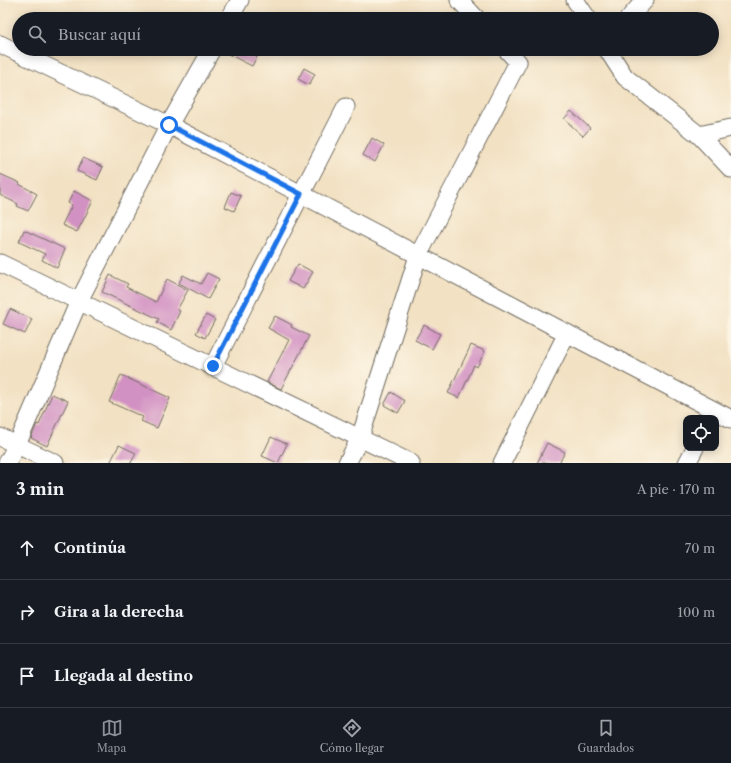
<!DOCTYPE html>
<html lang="es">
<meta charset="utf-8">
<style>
body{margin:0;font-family:"Libre Caslon Text",serif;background:#242831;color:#f1f3f6}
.controls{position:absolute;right:12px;bottom:12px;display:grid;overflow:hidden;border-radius:8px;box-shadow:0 2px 10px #0003}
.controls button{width:36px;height:36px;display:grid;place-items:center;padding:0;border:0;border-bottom:1px solid #363941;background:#171b24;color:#f1f3f6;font:20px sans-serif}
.stop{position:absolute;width:12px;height:12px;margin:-9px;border:3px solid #1a73e8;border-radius:50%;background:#fff}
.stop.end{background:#1a73e8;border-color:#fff;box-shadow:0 1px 4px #0008}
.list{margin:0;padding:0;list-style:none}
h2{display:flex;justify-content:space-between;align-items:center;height:52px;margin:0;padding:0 16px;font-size:17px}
h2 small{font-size:13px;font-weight:400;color:#9ea1a6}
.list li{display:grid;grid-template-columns:26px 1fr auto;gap:12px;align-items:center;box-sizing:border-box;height:64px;padding:0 16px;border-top:1px solid #363941}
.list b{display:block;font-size:15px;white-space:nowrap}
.list em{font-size:13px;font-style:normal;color:#9ea1a6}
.icon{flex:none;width:22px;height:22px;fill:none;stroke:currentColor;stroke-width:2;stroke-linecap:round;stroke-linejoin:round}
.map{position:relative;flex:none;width:731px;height:463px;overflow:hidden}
.search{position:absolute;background:#171b24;box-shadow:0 2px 10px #0003;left:12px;right:12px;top:12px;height:44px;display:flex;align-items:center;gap:10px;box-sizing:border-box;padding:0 14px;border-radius:22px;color:#9ea1a6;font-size:15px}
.sheet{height:244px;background:#171b24}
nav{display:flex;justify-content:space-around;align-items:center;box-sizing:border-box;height:56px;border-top:1px solid #363941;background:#171b24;font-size:11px;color:#9ea1a6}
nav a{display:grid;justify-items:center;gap:2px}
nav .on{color:#8c9099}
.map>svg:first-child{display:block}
</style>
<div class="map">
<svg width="731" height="463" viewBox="0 0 731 463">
<rect width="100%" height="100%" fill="#fcf5e5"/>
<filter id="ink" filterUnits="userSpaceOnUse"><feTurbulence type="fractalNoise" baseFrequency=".025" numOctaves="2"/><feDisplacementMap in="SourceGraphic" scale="8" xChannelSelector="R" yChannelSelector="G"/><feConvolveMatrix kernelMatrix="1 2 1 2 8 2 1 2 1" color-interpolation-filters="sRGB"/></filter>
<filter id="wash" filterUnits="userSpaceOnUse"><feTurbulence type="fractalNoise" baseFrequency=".012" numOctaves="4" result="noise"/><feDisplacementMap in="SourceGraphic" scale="16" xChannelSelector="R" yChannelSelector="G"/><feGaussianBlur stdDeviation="0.9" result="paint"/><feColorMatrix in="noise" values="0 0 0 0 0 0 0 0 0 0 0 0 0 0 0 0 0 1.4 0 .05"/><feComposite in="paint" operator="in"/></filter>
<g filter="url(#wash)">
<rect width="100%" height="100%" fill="#f2e1c3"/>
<g id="blocks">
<!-- building -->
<g fill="#d291c3">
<path d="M222 49H261L252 66 222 51Z"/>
<path d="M304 68 315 74 309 85 298 79Z"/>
<path d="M571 111 590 128 583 136 564 119Z"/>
<path d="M372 138 384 145 375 162 363 155Z"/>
<path d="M83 158 103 167 97 180 77 171Z"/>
<path d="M0 174 20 183 19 184 37 194 28 211 17 206 18 204 0 195Z"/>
<path d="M74 191 93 201 77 232 62 225 72 205 68 203Z"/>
<path d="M231 192 241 196 234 211 225 207Z"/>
<path d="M24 230 65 249 57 268 42 260 45 254 19 242Z"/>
<path d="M298 264 313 272 303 289 288 281Z"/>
<path d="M207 273 219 279 208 299 179 283 183 275 201 284Z"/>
<path d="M110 275 128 284 126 287 156 302 167 279 188 290 177 310 180 311 171 330 157 322 159 319 102 292Z"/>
<path d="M10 309 32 319 25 334 3 324Z"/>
<path d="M206 315 215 320 205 338 196 333Z"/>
<path d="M275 316 292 325 291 327 309 336 281 389 267 382 289 340 268 328Z"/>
<path d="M424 325 440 334 432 349 415 340Z"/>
<path d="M471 345 485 351 477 367 474 365 459 398 448 393Z"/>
<path d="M121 375 170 398 157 428 141 421 143 417 109 402Z"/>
<path d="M391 392 405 401 398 413 384 405Z"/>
<path d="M52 394 68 401 47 446 31 438 37 424 39 425Z"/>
<path d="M271 437 287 444 278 463 262 456Z"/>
<path d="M547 443 565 452 559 463H537Z"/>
<path d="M119 445 136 453 131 463H110Z"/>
</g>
</g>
</g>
<g filter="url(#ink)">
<use href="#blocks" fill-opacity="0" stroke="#716b60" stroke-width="1"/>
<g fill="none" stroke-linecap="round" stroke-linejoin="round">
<!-- minor casing -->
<g stroke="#716b60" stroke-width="19">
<g id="minor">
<path d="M459 0 477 19"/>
<path d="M575 0 588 19"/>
<path d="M229 19 240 0"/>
<path d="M628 19 645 0"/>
<path d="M0 44 169 125 731 419"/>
<path d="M607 49 625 77 699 135 731 169"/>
<path d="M699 135 731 128"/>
<path d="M0 263 411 463"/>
<path d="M213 366 346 107"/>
<path d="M0 437 55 463"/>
<path d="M7 463 17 445 79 301 169 125 212 49"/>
<path d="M347 463 360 438 418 256 518 62 506 49"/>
<path d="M502 463 567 333"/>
<path d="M687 463 695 448"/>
</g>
</g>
<!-- minor -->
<use href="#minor" stroke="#fff" stroke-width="17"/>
</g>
</g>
<g fill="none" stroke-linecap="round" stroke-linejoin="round" filter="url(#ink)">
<!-- route -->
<path stroke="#1a73e8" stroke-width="5" d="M169 125 301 194 213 366"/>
</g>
</svg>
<div class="controls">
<button><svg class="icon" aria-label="locate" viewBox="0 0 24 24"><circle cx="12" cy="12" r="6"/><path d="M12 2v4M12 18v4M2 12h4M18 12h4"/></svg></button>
</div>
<div class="stop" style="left:169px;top:125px"></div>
<div class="stop end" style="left:213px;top:366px"></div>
<div class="search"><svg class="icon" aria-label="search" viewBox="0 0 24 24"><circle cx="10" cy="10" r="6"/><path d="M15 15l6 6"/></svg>Buscar aquí</div>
</div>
<section class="sheet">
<h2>3 min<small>A pie · 170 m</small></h2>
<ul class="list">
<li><svg class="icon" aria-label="ahead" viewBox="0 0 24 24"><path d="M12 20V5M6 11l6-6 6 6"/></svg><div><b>Continúa</b></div><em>70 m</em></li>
<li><svg class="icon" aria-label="right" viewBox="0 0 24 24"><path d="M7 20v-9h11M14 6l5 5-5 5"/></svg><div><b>Gira a la derecha</b></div><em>100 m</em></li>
<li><svg class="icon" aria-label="arrive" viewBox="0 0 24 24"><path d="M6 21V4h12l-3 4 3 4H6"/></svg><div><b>Llegada al destino</b></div></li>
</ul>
</section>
<nav>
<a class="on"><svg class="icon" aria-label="map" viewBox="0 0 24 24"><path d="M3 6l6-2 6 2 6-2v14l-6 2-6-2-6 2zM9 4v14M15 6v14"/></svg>Mapa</a>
<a><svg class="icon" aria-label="directions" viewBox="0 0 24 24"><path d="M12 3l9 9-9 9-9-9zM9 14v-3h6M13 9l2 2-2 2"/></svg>Cómo llegar</a>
<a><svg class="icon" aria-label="saved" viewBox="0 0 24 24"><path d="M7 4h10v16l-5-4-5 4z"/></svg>Guardados</a>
</nav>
